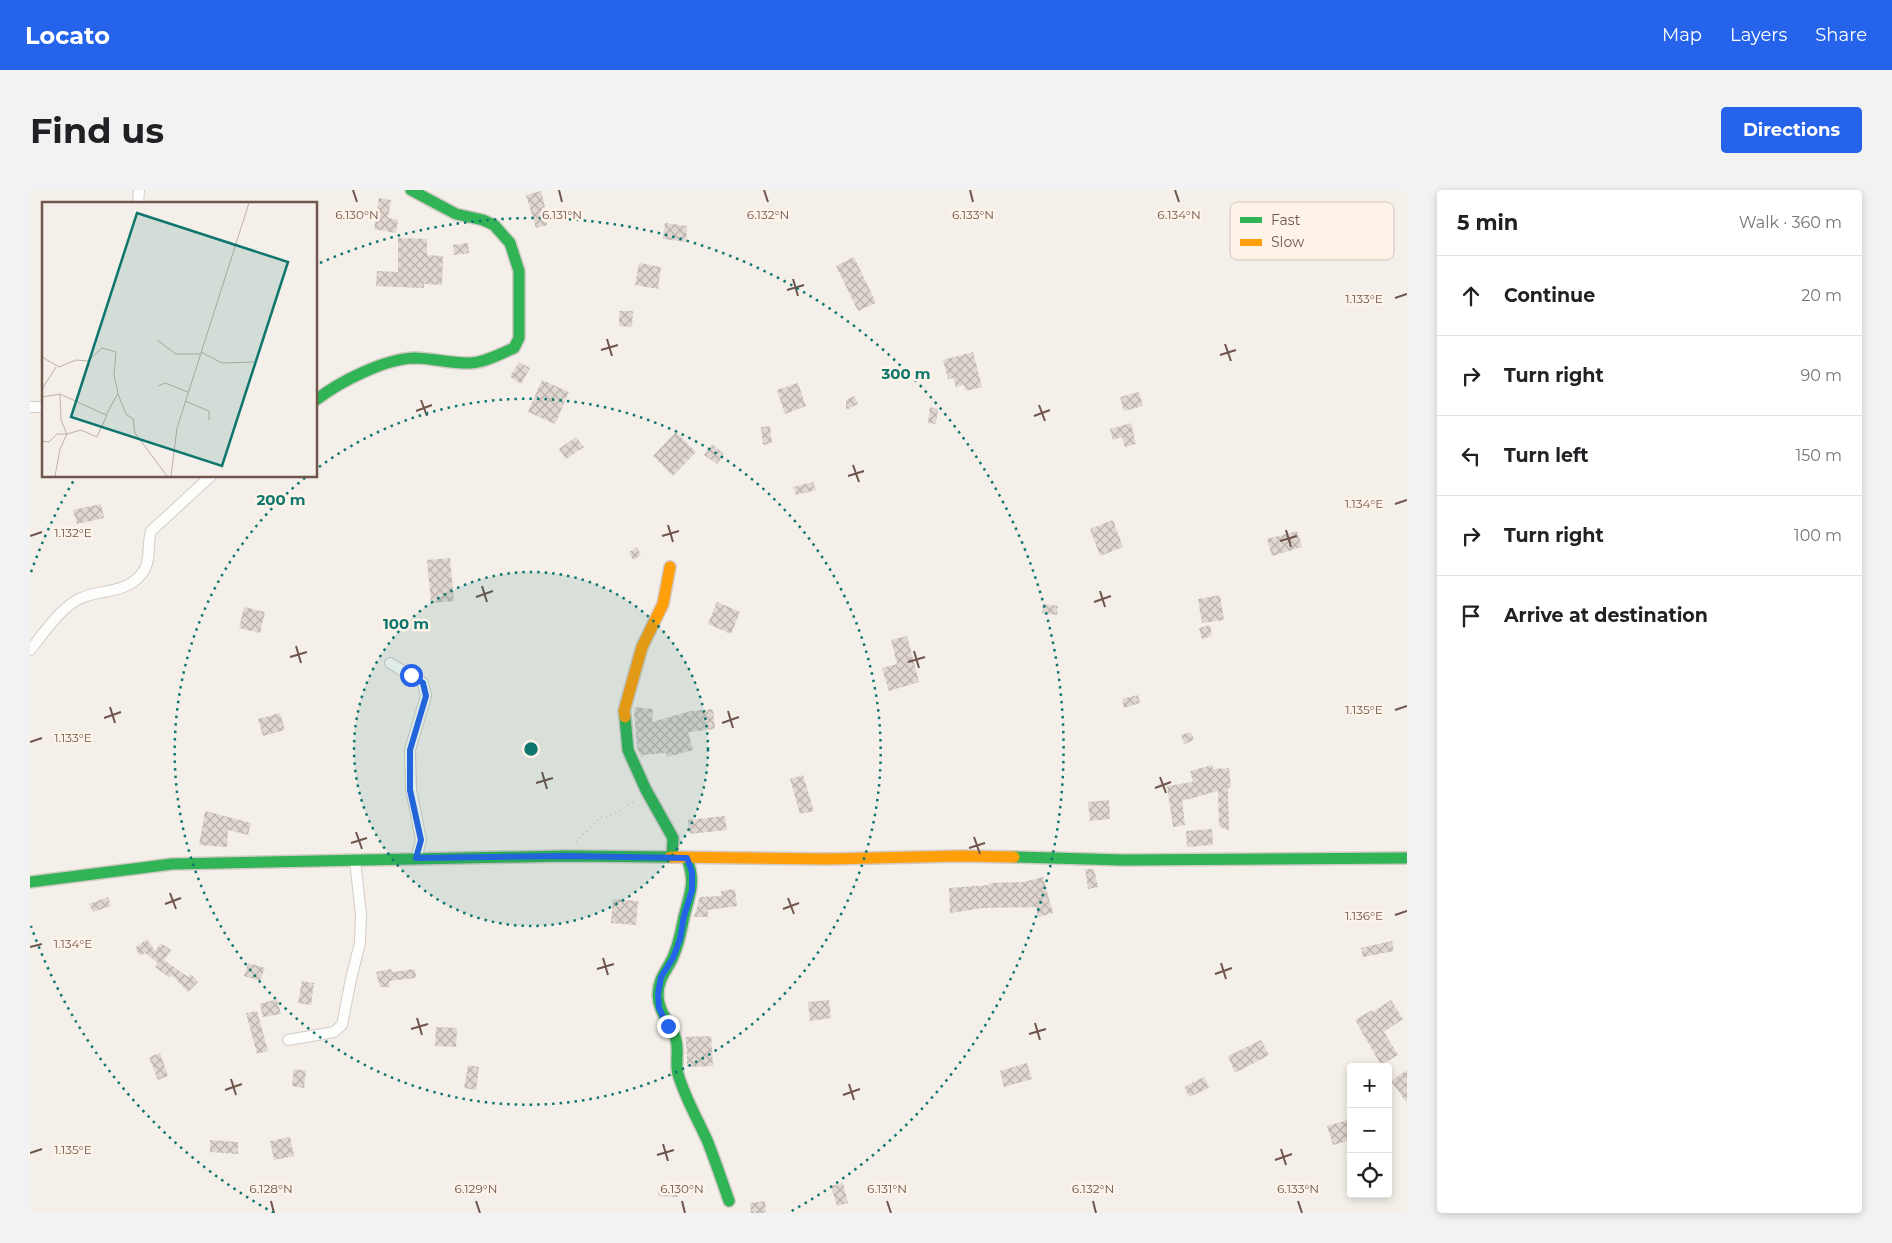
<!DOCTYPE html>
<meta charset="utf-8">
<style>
body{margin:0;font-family:Montserrat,sans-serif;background:#f2f2f2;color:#202124}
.controls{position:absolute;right:15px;bottom:15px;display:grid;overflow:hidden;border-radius:5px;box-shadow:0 2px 8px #0003}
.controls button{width:45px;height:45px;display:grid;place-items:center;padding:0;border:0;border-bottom:1px solid #e0e0e0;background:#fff;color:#202124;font:25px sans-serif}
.stop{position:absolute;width:15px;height:15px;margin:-11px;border:4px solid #2563eb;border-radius:50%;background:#fff}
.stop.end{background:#2563eb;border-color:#fff;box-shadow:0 1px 5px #0008}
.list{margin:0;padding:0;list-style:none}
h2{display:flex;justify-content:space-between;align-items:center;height:65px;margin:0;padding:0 20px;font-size:21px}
h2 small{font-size:16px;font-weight:400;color:#757577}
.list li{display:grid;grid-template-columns:32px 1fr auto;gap:15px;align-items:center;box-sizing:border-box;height:80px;padding:0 20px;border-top:1px solid #e0e0e0}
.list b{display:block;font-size:19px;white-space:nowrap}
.list em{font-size:16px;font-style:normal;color:#757577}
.icon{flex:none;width:28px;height:28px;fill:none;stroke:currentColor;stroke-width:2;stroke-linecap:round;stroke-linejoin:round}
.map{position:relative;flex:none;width:1377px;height:1023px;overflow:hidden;border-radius:5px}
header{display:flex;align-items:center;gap:30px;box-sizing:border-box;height:70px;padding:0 25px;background:#2563eb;color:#fff}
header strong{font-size:24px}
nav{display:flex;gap:28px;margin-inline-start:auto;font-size:18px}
.intro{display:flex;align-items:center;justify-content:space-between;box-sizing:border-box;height:120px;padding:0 30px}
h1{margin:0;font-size:35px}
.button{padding:12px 22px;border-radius:5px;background:#2563eb;color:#fff;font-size:18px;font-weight:700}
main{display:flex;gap:30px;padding:0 30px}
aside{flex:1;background:#fff;border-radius:5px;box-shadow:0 2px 8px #0003}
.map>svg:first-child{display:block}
</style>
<header>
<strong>Locato</strong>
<nav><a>Map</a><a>Layers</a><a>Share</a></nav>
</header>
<div class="intro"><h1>Find us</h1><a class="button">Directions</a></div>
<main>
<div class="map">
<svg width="1377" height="1023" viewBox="0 0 1377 1023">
<defs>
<pattern id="building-cross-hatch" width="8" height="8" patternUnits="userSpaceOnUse" patternTransform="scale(1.25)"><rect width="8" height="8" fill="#e0d7d1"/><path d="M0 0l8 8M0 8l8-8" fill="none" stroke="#bab1ac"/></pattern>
</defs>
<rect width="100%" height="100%" fill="#f4efe9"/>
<!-- building -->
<g fill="url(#building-cross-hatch)">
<path d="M511 1 515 17 512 18 517 35 506 38 496 5Z"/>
<path d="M349 8 361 10 358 28 368 30 366 43 344 39Z"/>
<path d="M635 33 657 36 656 52 633 49Z"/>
<path d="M368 48 397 49V65L413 66 412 95 394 94V98L346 96 347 81 368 82Z"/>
<path d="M438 53 439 63 424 65 423 55Z"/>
<path d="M824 67 846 113 828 121 806 76Z"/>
<path d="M609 73 631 77 628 99 605 95Z"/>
<path d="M589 121H603L602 137 589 136Z"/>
<path d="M943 162 952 197 936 201 934 195 926 197 923 188 918 189 913 170Z"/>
<path d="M489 172 500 178 491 194 480 187Z"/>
<path d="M512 190 539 202 525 234 498 222Z"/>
<path d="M768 193 776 216 755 224 747 200Z"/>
<path d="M1109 202 1113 216 1094 221 1090 207Z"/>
<path d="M824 206 828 214 816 220V210Z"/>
<path d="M900 217 908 219 906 234 898 233Z"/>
<path d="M1101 233 1106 254 1095 257 1092 247 1083 250 1080 239Z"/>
<path d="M740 236 742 253 733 255 731 237Z"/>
<path d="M646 242 666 262 643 286 623 266Z"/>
<path d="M546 247 554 257 536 269 529 259Z"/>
<path d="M682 254 694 264 687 274 674 265Z"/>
<path d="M783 292 786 300 766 305 763 297Z"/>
<path d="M71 314 74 328 47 334 43 320Z"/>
<path d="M1083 330 1093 357 1070 366 1060 339Z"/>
<path d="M1267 341 1272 357 1242 366 1237 349Z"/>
<path d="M607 357 611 365 603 370 599 362Z"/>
<path d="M420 368 424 411 401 413 397 370Z"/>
<path d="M1190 405 1194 430 1172 433 1168 409Z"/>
<path d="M687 412 710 422 701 444 678 434Z"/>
<path d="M1013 414 1028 416 1027 425 1012 423Z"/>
<path d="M214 417 235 422 230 443 209 438Z"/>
<path d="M1180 435 1182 446 1172 449 1169 438Z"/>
<path d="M877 446 889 492 859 501 852 478 867 474 861 450Z"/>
<path d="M1108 505 1110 513 1094 518 1092 509Z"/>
<path d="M605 517 623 519 622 532 661 521 683 519 685 539 658 542 663 560 637 567 636 563 613 565 612 568 607 558 604 522Z"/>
<path d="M250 523 255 540 233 546 228 529Z"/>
<path d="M1161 542 1164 550 1154 554 1151 545Z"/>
<path d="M1182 575 1183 579 1199 578 1201 598H1198L1199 641 1189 636 1188 601 1152 611 1155 635 1143 637 1137 596 1163 592 1160 581Z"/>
<path d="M773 585 784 621 770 624 760 589Z"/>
<path d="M1079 610 1080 629 1060 631 1058 612Z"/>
<path d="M175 621 221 633 218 645 198 640 197 657 169 655Z"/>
<path d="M695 626 697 640 659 644 658 630Z"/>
<path d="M1182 639 1183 655 1157 657 1156 641Z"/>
<path d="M1055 679H1064L1068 697 1058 699Z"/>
<path d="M1013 687 1023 723 1008 727 1006 717 953 718 920 723 919 698 959 695V693L994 692Z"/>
<path d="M705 699 707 716 678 720V727H664L670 707 691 706V701Z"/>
<path d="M78 707 81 716 63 722 59 714Z"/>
<path d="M583 709 608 711 606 735 581 733Z"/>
<path d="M117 749 125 761 131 753 141 760 134 770 158 787 161 784 168 792 158 802 142 785 140 788 125 777 128 773 115 763 110 766 105 758Z"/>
<path d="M1362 751 1364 761 1333 767 1331 758Z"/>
<path d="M218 773 235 778 230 791 214 786Z"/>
<path d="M361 779 362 782 385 779 386 788 359 791 360 797H350L346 782Z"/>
<path d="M272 791 284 793 281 815 268 813Z"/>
<path d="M247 809 251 824 233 827 230 814Z"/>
<path d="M799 810 801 828 780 831 778 812Z"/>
<path d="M1361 810 1373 829 1354 842 1368 865 1351 875 1325 830 1342 820 1343 822Z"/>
<path d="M227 821 238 861 227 864 216 823Z"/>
<path d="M406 837 427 838 426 857 405 856Z"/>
<path d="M681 846 683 876 657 877V864L655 847Z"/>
<path d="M1231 850 1239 865 1205 883 1198 866Z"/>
<path d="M130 863 138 886 128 890 119 867Z"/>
<path d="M997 873 1002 889 974 897 970 881Z"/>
<path d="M438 875 449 877 446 900 434 898Z"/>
<path d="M264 879 276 881 274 898 262 896Z"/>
<path d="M1377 880V913L1361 891Z"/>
<path d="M1174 887 1179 898 1159 907 1154 897Z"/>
<path d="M1321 929V950L1303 955 1297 936Z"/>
<path d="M260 947 264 966 244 970 240 951Z"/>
<path d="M180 950 208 952V964L180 962Z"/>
<path d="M813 993 818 1013 807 1016 801 996Z"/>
<path d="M629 996 649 997 648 1007 628 1006Z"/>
<path d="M735 1011 736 1023H721L720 1013Z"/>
</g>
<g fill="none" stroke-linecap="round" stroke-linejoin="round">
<!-- street casing -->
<g stroke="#d3ccc7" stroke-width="12">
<g id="street">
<path d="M108 14 109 0"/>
<path d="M0 217H14"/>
<path d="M0 460C14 443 28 421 47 410 67 398 96 406 113 382 121 372 117 354 121 341L181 286"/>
<path d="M360 473 393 493 396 506 380 560 381 599 391 650 386 669"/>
<path d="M258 850 304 842 312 835 321 789 330 753 331 725 325 670"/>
</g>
</g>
<!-- fast casing -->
<g stroke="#d3cac6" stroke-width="14">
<g id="fast">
<path d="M286 210C309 192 354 169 384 168 403 168 422 174 441 173 456 172 470 164 484 158L489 148V81L480 53 464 35 453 30 426 24 381 0"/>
<path d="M595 527 598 560 616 600 643 648 642 667"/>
<path d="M984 667 1093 670 1377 668"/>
<path d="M657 668C666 694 660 702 654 727 651 741 649 754 643 767 637 781 628 788 628 805 628 823 642 834 646 850 649 861 645 874 648 884 655 908 667 928 677 950 685 970 692 991 699 1011"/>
<path d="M0 692 142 674 535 666 640 667"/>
</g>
</g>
<!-- slow casing -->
<g stroke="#d3cac6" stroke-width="14">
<g id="slow">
<path d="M595 527 594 521 612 457 633 414 640 377"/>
<path d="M640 667 799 669 930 666 984 667"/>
</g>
</g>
<!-- path -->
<path stroke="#d6ceca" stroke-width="2" stroke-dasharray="1 4" stroke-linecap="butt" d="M546 652 570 628 583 625 606 610"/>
<!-- street -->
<use href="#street" stroke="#fdfdfc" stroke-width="10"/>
<!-- fast -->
<use href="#fast" stroke="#30b455" stroke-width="11"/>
<!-- slow -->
<use href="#slow" stroke="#ff9f0a" stroke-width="11"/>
</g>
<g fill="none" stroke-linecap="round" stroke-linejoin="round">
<!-- route -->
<path stroke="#2563eb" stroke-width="6" d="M381 485 393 493 396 506 380 560V600L391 650 386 668 535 666 657 668 662 682V700L654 726 650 749 643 768 631 787 628 804 629 818 638 836"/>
</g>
<!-- ticks -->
<path fill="none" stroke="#6f554c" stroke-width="2" d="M323 0 327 12M529 0 532 12M734 0 738 12M940 0 943 12M1145 0 1149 12M763 89 768 106M757 100 774 95M1365 108 1377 104M577 149 582 166M1195 154 1201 171M571 160 588 155M1190 165 1206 160M391 210 397 226M1009 215 1015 231M386 221 402 215M1004 226 1020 220M823 275 829 292M818 286 834 281M1365 314 1377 310M638 335 643 352M1256 340 1261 357M0 346 12 342M632 346 649 341M1250 351 1267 346M452 396 457 412M1070 401 1075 417M446 407 463 401M1064 412 1081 406M266 456 271 473M884 461 889 478M260 467 277 462M878 472 895 467M80 517 85 533M1365 520 1377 516M698 521 703 538M74 528 91 522M692 533 709 527M0 552 12 548M512 582 517 599M1130 587 1136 603M506 593 523 588M1125 598 1141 592M326 642 332 659M944 647 950 664M321 653 337 648M939 658 955 653M140 703 146 719M758 708 764 724M135 714 151 708M753 719 769 713M1365 725 1377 721M0 757 12 754M573 768 578 785M1191 773 1196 789M567 779 584 774M1185 784 1202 778M387 828 392 845M1005 833 1010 850M381 839 398 834M999 844 1016 839M201 889 206 905M819 894 824 910M195 900 212 894M813 905 830 899M633 954 638 971M1251 959 1256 975M0 963 12 959M627 965 644 960M1245 970 1262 964M241 1011 244 1023M446 1011 450 1023M652 1011 655 1023M857 1011 861 1023M1063 1011 1066 1023M1268 1011 1272 1023"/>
<!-- distance rings -->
<circle cx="501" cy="559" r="177" fill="#0f766e" fill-opacity=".12"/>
<g fill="none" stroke="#0f766e" stroke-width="2.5" stroke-dasharray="2.5 5">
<circle cx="501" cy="559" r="177"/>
<path d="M289 277A353 353 0 1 1 276 287"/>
<path d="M244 1023A530 530 0 0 1 1 736M1 382A530 530 0 0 1 44 290M290 73A530 530 0 0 1 758 1023"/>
</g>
<!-- overview -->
<g transform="translate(12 12)">
<rect width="275" height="275" fill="#f4efe9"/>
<path fill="none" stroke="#bfb1aa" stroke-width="1" d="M115 138 134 152H158M159 150 180 161 212 160M0 155 17 165 34 158 46 159 60 146 74 150 72 173 76 191 64 213 18 192 0 195M116 184 123 181 146 190M0 187 14 165M76 192 84 212 91 217 93 231 125 274M143 199 167 209V218M0 239 7 240 15 232H25L19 218 18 192M13 274 18 247 25 232 39 228 55 235 65 213M129 274 135 226 207 1"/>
<path fill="#0f766e" fill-opacity="0.15" stroke="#0f766e" stroke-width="2.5" d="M95 11 246 60 180 264 29 215Z"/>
<rect width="275" height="275" fill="none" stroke="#6f554c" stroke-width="2.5"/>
</g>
<!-- legend -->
<rect x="1200" y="12" width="164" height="58" rx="8" fill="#fdf3e9" stroke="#d2c4ba" stroke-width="1"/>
<rect x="1210" y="27" width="22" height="6" fill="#30b455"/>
<rect x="1210" y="49" width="22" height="7" fill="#ff9f0a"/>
<g font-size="14" fill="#6f554c">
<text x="1241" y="35">Fast</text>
<text x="1241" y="57">Slow</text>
</g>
<g font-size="12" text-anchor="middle" fill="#6f554c" stroke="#fdf3e9" stroke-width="5" stroke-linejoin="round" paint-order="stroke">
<text x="327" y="29">6.130°N</text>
<text x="532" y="29">6.131°N</text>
<text x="738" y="29">6.132°N</text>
<text x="943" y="29">6.133°N</text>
<text x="1149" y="29">6.134°N</text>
<text x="1334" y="113">1.133°E</text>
<text x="1334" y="318">1.134°E</text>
<text x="43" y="347">1.132°E</text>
<text x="1334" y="524">1.135°E</text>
<text x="43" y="552">1.133°E</text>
<text x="1334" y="730">1.136°E</text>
<text x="43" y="758">1.134°E</text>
<text x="43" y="964">1.135°E</text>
<text x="241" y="1003">6.128°N</text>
<text x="652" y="1003">6.130°N</text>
<text x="1268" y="1003">6.133°N</text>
<text x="446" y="1003">6.129°N</text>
<text x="857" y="1003">6.131°N</text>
<text x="1063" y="1003">6.132°N</text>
</g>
<circle cx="501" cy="559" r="8" fill="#0f766e" stroke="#fdf3e9" stroke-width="2.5"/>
<g font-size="15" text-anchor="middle" font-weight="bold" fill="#0f766e" stroke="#fdf3e9" stroke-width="5" stroke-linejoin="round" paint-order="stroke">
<text x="876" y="189">300 m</text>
<text x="251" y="315">200 m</text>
<text x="376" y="439">100 m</text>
</g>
</svg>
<div class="controls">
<button>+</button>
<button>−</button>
<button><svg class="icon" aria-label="locate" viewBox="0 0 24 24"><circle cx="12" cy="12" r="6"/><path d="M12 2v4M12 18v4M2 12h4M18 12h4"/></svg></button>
</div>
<div class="stop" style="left:381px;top:485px"></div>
<div class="stop end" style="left:638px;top:836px"></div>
</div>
<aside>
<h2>5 min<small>Walk · 360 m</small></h2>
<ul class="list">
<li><svg class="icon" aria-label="ahead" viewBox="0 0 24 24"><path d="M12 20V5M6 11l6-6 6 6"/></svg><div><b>Continue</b></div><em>20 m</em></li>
<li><svg class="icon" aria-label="right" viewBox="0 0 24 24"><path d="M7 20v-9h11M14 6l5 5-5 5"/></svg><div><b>Turn right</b></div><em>90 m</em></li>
<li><svg class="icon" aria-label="left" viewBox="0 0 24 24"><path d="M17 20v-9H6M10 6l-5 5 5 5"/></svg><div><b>Turn left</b></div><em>150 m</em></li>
<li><svg class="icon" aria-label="right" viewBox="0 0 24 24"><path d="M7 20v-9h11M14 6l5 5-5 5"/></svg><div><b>Turn right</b></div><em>100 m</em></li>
<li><svg class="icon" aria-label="arrive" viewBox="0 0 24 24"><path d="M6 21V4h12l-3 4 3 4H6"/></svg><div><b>Arrive at destination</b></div></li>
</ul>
</aside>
</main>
